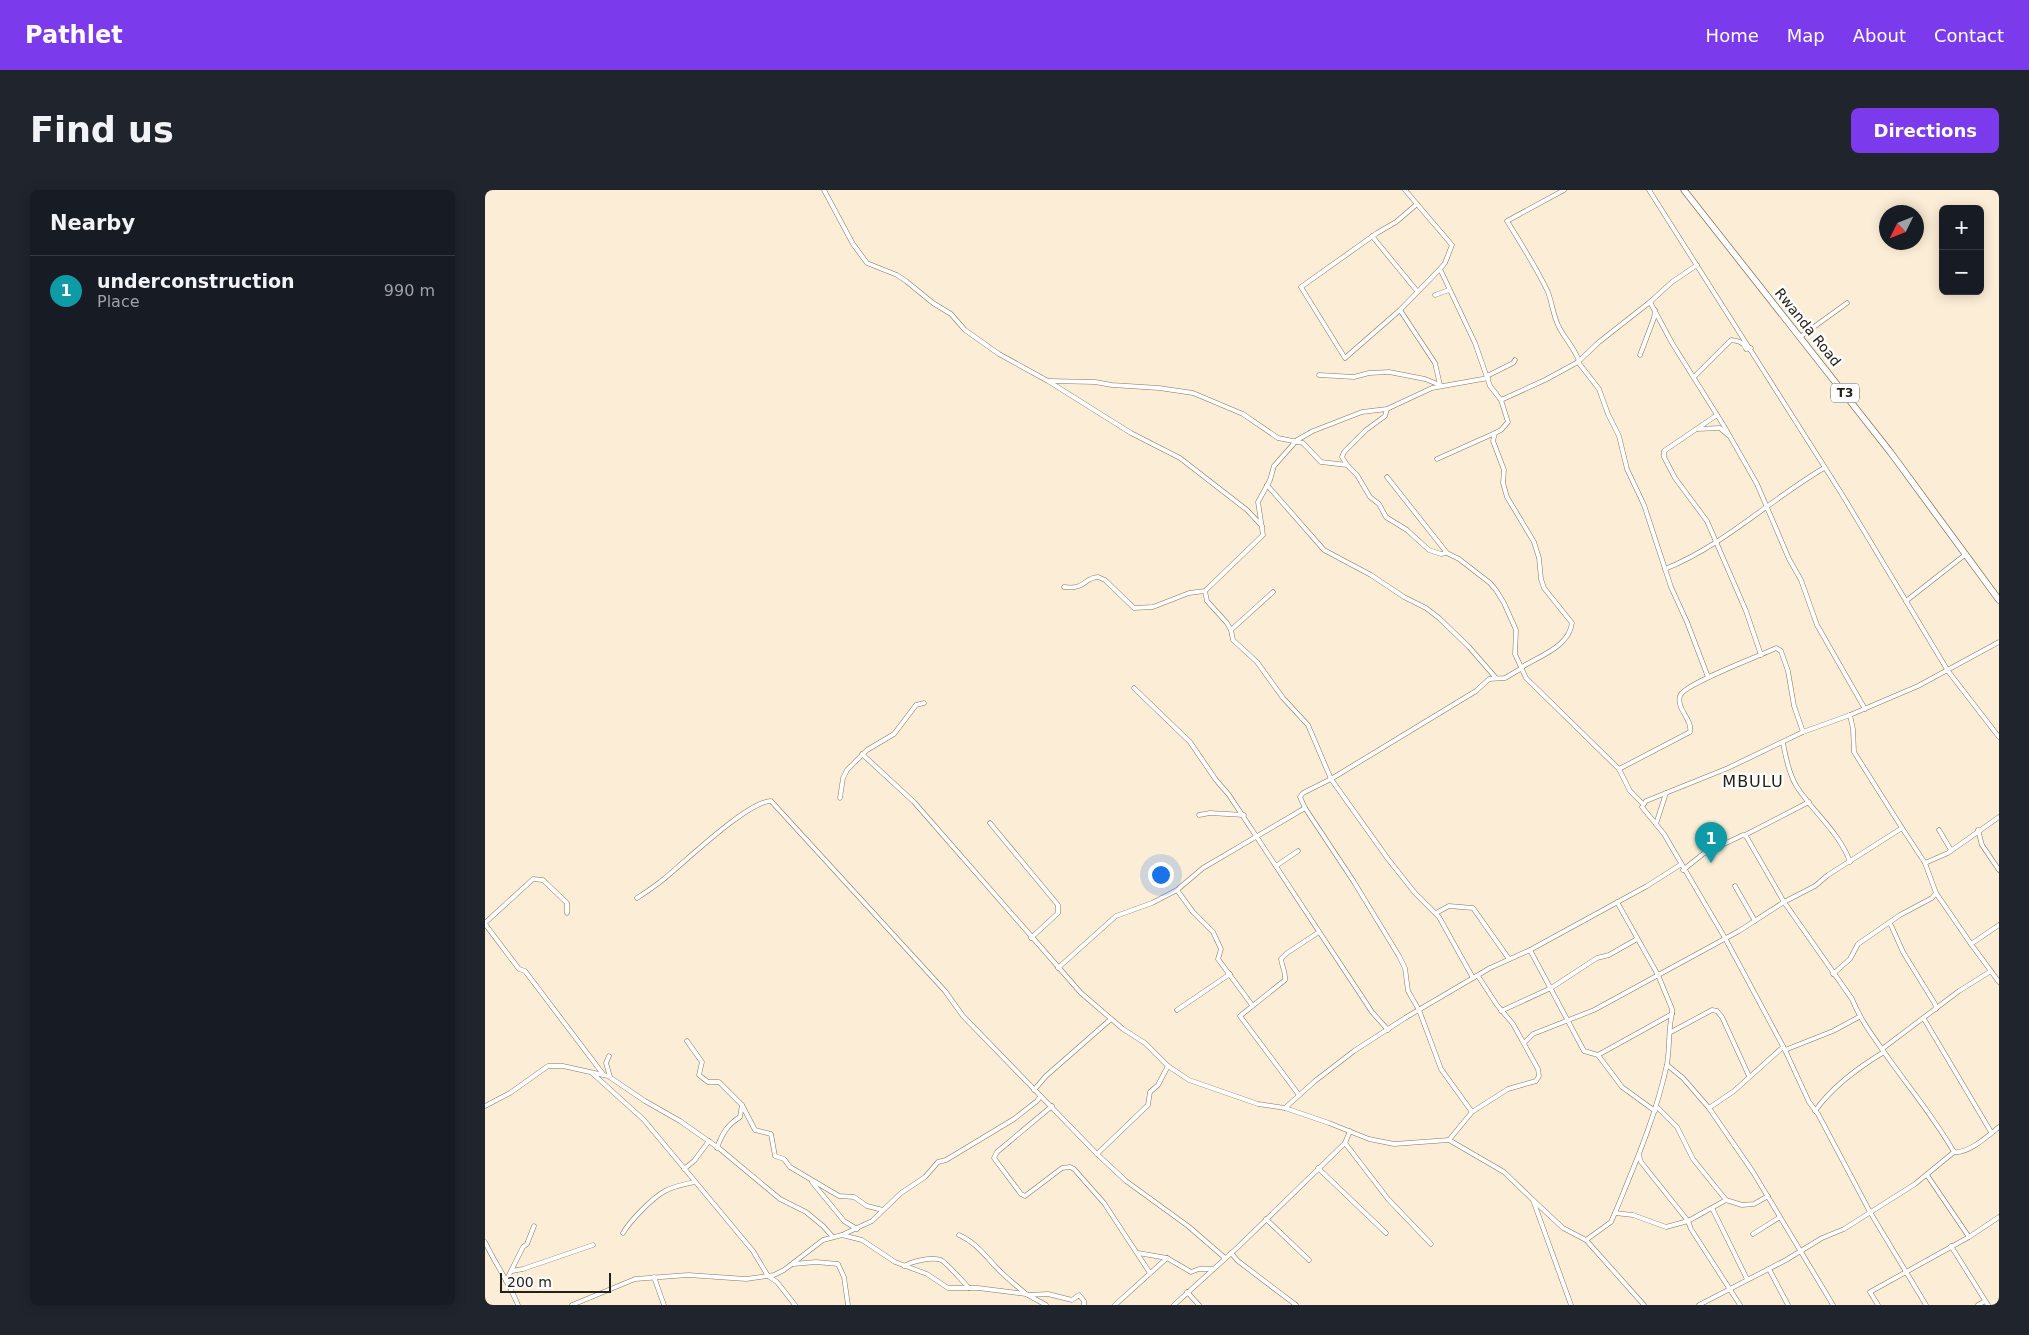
<!DOCTYPE html>
<meta charset="utf-8">
<style>
body{margin:0;font-family:"DejaVu Sans",sans-serif;background:#20242c;color:#f1f3f6}
.controls{position:absolute;right:15px;top:15px;display:grid;overflow:hidden;border-radius:8px;box-shadow:0 2px 12px #0003}
.controls button{width:45px;height:45px;display:grid;place-items:center;padding:0;border:0;border-bottom:1px solid #363941;background:#171b24;color:#f1f3f6;font:25px sans-serif}
.compass{position:absolute;left:1394px;top:15px;width:45px;height:45px;border-radius:50%;background:#171b24;box-shadow:0 2px 12px #0003;rotate:227deg}
.scale{position:absolute;left:15px;bottom:12px;width:111px;box-sizing:border-box;padding-left:5px;border:2px solid #262118;border-top:0;font-size:14px;line-height:18px;white-space:nowrap;color:#262118;-webkit-text-stroke:4px #fff;paint-order:stroke}
.you{position:absolute;left:675px;top:684px;width:18px;height:18px;margin:-12px;border:4px solid #fff;border-radius:50%;background:#1a73e8;box-shadow:0 0 0 8px #1a73e833}
.badge{display:grid;place-items:center;width:32px;height:32px;border-radius:50%;background:#7c3aed;color:#fff;font-size:16px;font-weight:700}
.pin{position:absolute;translate:-50% -41px;filter:drop-shadow(0 1px 2px #0008)}
.pin::after{content:'';position:absolute;top:26px;width:18px;height:15px;background:inherit;clip-path:polygon(0 0,100% 0,50% 100%)}
.list{margin:0;padding:0;list-style:none}
h2{display:flex;justify-content:space-between;align-items:center;height:65px;margin:0;padding:0 20px;font-size:21px}
h2 small{font-size:16px;font-weight:400;color:#9ea1a6}
.list li{display:grid;grid-template-columns:32px 1fr auto;gap:15px;align-items:center;box-sizing:border-box;height:70px;padding:0 20px;border-top:1px solid #363941}
.list b{display:block;font-size:19px;white-space:nowrap}
.list p{margin:0;font-size:16px;white-space:nowrap;color:#9ea1a6}
.list em{font-size:16px;font-style:normal;color:#9ea1a6}
.map{position:relative;flex:none;width:1514px;height:1115px;overflow:hidden;border-radius:8px}
header{display:flex;align-items:center;gap:30px;box-sizing:border-box;height:70px;padding:0 25px;background:#7c3aed;color:#fff}
header strong{font-size:24px}
nav{display:flex;gap:28px;margin-inline-start:auto;font-size:18px}
.intro{display:flex;align-items:center;justify-content:space-between;box-sizing:border-box;height:120px;padding:0 30px}
h1{margin:0;font-size:35px}
.button{padding:12px 22px;border-radius:8px;background:#7c3aed;color:#fff;font-size:18px;font-weight:700}
main{display:flex;gap:30px;padding:0 30px}
aside{flex:1;background:#171b24;border-radius:8px;box-shadow:0 2px 12px #0003}
.map>svg:first-child{display:block}
</style>
<header>
<strong>Pathlet</strong>
<nav><a>Home</a><a>Map</a><a>About</a><a>Contact</a></nav>
</header>
<div class="intro"><h1>Find us</h1><a class="button">Directions</a></div>
<main>
<aside>
<h2>Nearby<small></small></h2>
<ul class="list">
<li><span class="badge" style="background:#0f9aa8">1</span><div><b>underconstruction</b><p>Place</p></div><em>990 m</em></li>
</ul>
</aside>
<div class="map">
<svg width="1514" height="1115" viewBox="0 0 1514 1115">
<rect width="100%" height="100%" fill="#fcedd6"/>
<g fill="none" stroke-linecap="round" stroke-linejoin="round">
<!-- minor casing -->
<g stroke="#837662" stroke-width="5">
<g id="minor">
<path d="M339 0 368 54 382 73 412 85 421 91 448 113 466 124 480 140 514 164 563 191 646 243 695 268 762 320 777 336"/>
<path d="M920 0 967 55 960 73 955 79 990 153 1005 196 1016 210 1060 190 1093 172 1114 152 1165 112 1187 92 1212 75"/>
<path d="M1079 0 1022 31C1037 55 1051 77 1063 102 1067 113 1068 124 1073 135 1079 148 1089 157 1094 171"/>
<path d="M1164 0 1358 306 1463 481 1514 547"/>
<path d="M932 14 911 32 892 43 816 97 860 168 915 120 955 79"/>
<path d="M887 46 932 101"/>
<path d="M950 105 964 100"/>
<path d="M1165 112 1187 153 1239 236 1272 294 1304 369 1316 390 1332 435 1380 519"/>
<path d="M915 120 950 173 955 195"/>
<path d="M1315 147 1362 113"/>
<path d="M1155 165 1169 128 1170 120"/>
<path d="M1093 172 1114 199 1123 224 1134 246 1142 279 1159 315 1186 397 1202 432 1223 487"/>
<path d="M834 185 869 187 884 183 904 182 940 189 955 195"/>
<path d="M1002 186 1028 173 1030 170"/>
<path d="M1209 187 1246 150C1253 151 1259 152 1261 159L1266 158"/>
<path d="M565 191 610 192 627 195 674 198 708 203 758 224 793 248 818 253 836 272 862 275 872 285 885 307 894 314 901 327 922 340 944 360 956 364 962 363"/>
<path d="M1016 210 1023 232 1016 240 1010 243 1008 251 1019 280 1018 293 1022 307 1049 352 1054 368 1056 389 1059 398 1087 433C1084 457 1054 466 1037 477"/>
<path d="M1232 225 1179 261V267L1190 288 1222 331 1261 421 1276 465"/>
<path d="M1212 239 1235 238 1243 245"/>
<path d="M952 269 1010 243"/>
<path d="M862 275 857 267 859 262 881 240 900 226 902 219"/>
<path d="M902 287 962 363 974 369 1005 393 1011 400 1019 413 1031 440 1030 464 1041 488 1134 579 1145 601 1158 614"/>
<path d="M782 295 839 360 886 385 919 407 941 418 954 428 984 457 1011 488"/>
<path d="M1180 379C1238 356 1286 309 1339 278"/>
<path d="M579 397C601 400 598 388 613 387L620 390 649 418 668 417 704 403 720 401"/>
<path d="M1421 411 1481 364"/>
<path d="M746 440 788 402"/>
<path d="M649 498 705 552 731 590 744 605 887 822 903 840"/>
<path d="M1365 525 1368 539 1369 562 1417 638"/>
<path d="M1298 553C1301 568 1304 584 1312 597 1328 622 1355 643 1365 672"/>
<path d="M377 564 429 612 596 803 638 839 660 853 683 876 704 890 773 914 800 918 844 933 884 949 909 954 964 950 1019 982 1048 1010 1086 1115"/>
<path d="M1134 579 1205 542C1208 530 1191 519 1195 506 1198 494 1275 466 1291 458L1296 461 1303 481 1309 516 1318 542"/>
<path d="M355 608 358 588 362 580 382 560 409 544 431 515 439 513"/>
<path d="M714 625 725 623 759 625"/>
<path d="M505 633 573 715V723L546 748"/>
<path d="M1171 634 1181 603"/>
<path d="M1454 640 1466 660"/>
<path d="M1493 640 1497 655 1514 680"/>
<path d="M1260 645 1324 612"/>
<path d="M791 676 813 661"/>
<path d="M1198 680 1218 664 1258 645 1261 646 1299 712 1367 809C1375 829 1387 845 1399 862 1422 895 1449 927 1469 962L1430 994 1359 1039 1337 1048 1301 1070 1214 1115"/>
<path d="M1250 696 1270 731"/>
<path d="M692 700 708 722 728 742 736 759 733 769 767 815"/>
<path d="M1451 703 1486 754"/>
<path d="M152 708C160 703 167 698 175 692 196 676 262 611 286 611L460 801 478 826 612 964 663 915 665 902 673 895 683 876"/>
<path d="M951 723 964 716 988 718 1024 769"/>
<path d="M0 733 48 689 58 690 82 713V723"/>
<path d="M1405 733 1418 762 1450 814 1451 819"/>
<path d="M0 734 34 779 40 781 118 884"/>
<path d="M1514 735 1486 754 1514 792"/>
<path d="M1045 760 1099 861 1113 865 1137 897 1170 921"/>
<path d="M573 778 631 726 667 713 692 700 718 678 820 618"/>
<path d="M1348 784 1365 769 1373 754 1415 725 1447 708 1451 703 1440 673"/>
<path d="M988 788 954 727 930 703 903 669 846 589 823 535 798 508 772 472 748 450 746 440 742 433 722 411 720 401 778 345 773 312 785 290 789 276 812 250 828 241 877 222 902 219 947 198 1003 188"/>
<path d="M1066 798 1112 768 1124 765 1152 749"/>
<path d="M692 820 745 784"/>
<path d="M1016 821 1066 798"/>
<path d="M1439 829 1506 942"/>
<path d="M1186 842 1227 820 1232 821 1237 827 1264 886"/>
<path d="M202 851 217 872 214 885 223 892H234L257 915 255 927C242 935 237 944 232 958"/>
<path d="M1039 853 1048 844 1109 820 1254 741 1299 712 1330 696 1343 685 1417 638 1440 673 1463 663 1514 627"/>
<path d="M1397 859 1474 801 1506 781"/>
<path d="M1300 860 1348 841 1374 827"/>
<path d="M1113 865 1187 824"/>
<path d="M124 866 121 873 125 887"/>
<path d="M1182 875 1198 888 1224 918 1268 982 1348 1115"/>
<path d="M107 883 159 930 268 1061 283 1086 292 1092 310 1115"/>
<path d="M549 900 561 886 626 829"/>
<path d="M814 905 755 826 800 790C801 782 797 777 796 769L802 763 834 742"/>
<path d="M257 915 270 940 286 944 290 966 299 969 305 977 354 1006 369 1007 382 1016 398 1020"/>
<path d="M0 916 25 903 63 876H78L123 886 160 911 195 931 235 959 295 1009 321 1022 338 1036 347 1046"/>
<path d="M567 916 512 962 509 968 536 1004 540 1006 577 978 585 977 589 979 619 1013 665 1083"/>
<path d="M1171 916 1192 937 1208 969 1241 1010 1257 1015 1269 1014 1283 1006"/>
<path d="M800 918 830 891 869 861 920 828 1005 778 1045 760 1162 696 1195 675"/>
<path d="M1224 918 1249 901 1298 857"/>
<path d="M1330 921C1347 897 1374 877 1399 862"/>
<path d="M987 922 956 879 934 820 923 801 920 778 914 766 869 692 820 618 815 607 818 603 846 589 991 501 1004 489 1020 488 1037 478"/>
<path d="M964 950 987 922 1023 899 1051 891 1054 886 1053 879 1028 834 1012 815 993 786"/>
<path d="M860 953 903 1009 946 1054"/>
<path d="M1469 962C1483 964 1503 946 1514 937"/>
<path d="M612 964 641 991 703 1036 740 1068"/>
<path d="M1154 966 1156 972 1203 1031 1241 1010"/>
<path d="M833 978 901 1043"/>
<path d="M199 979 209 971 224 951"/>
<path d="M1442 985 1484 1047"/>
<path d="M327 992 359 1031 372 1039"/>
<path d="M1048 1010 1078 1038 1101 1050 1126 1032 1130 1023 1148 1025 1181 1037 1203 1031 1206 1039 1255 1115"/>
<path d="M1227 1018 1262 1089"/>
<path d="M1130 1023C1150 974 1171 926 1182 874 1185 858 1183 840 1187 824V819L1173 785 1132 712"/>
<path d="M781 1029 824 1070"/>
<path d="M138 1043C145 1031 167 1008 180 1001 189 996 200 994 210 992"/>
<path d="M359 1044 387 1031 416 1003 440 987 453 972 461 970 529 929 552 911 555 907"/>
<path d="M1268 1044 1295 1027"/>
<path d="M474 1045C490 1052 499 1064 511 1077 520 1087 531 1095 541 1104"/>
<path d="M1101 1050 1159 1115"/>
<path d="M0 1052C10 1073 24 1093 33 1115"/>
<path d="M1466 1056 1503 1115"/>
<path d="M653 1063 682 1068 706 1082 714 1079H728"/>
<path d="M746 1063 753 1071 811 1115"/>
<path d="M308 1074 331 1072 353 1074 359 1087 363 1115"/>
<path d="M419 1076C426 1072 447 1066 456 1070 461 1072 479 1093 484 1098"/>
<path d="M1284 1079 1303 1115"/>
<path d="M27 1081 38 1079 108 1055"/>
<path d="M169 1087 179 1115"/>
<path d="M21 1091 38 1057 42 1054 49 1036"/>
<path d="M702 1102 714 1115"/>
<path d="M543 1105 563 1104 587 1110 594 1105 599 1111V1115"/>
<path d="M87 1115 150 1089 203 1085 261 1089 289 1085 299 1080 338 1050 357 1045 377 1050 410 1072 442 1084 463 1098H493L541 1104 561 1115"/>
<path d="M630 1115 682 1068"/>
<path d="M689 1115 753 1057 860 953 865 941"/>
<path d="M1393 1115 1385 1102 1484 1047 1514 1027"/>
<path d="M1441 1115 1385 1022 1333 924 1324 912 1300 860 1240 748 1179 644 1157 617 1161 611 1243 578 1318 542 1365 525 1433 496 1514 452"/>
<path d="M1493 1115 1500 1111"/>
</g>
</g>
<!-- highway casing -->
<g stroke="#837662" stroke-width="7">
<path id="highway" d="M1199 0 1406 263 1514 410"/>
</g>
<!-- minor -->
<use href="#minor" stroke="#fff" stroke-width="4"/>
<!-- highway -->
<use href="#highway" stroke="#fff" stroke-width="5.5"/>
</g>
<g text-anchor="middle" dominant-baseline="central" stroke-width="5" stroke-linejoin="round" paint-order="stroke">
<!-- shield labels -->
<rect fill="#fff" stroke="#67645d" stroke-width="1" x="1346" y="193.5" width="28" height="19" rx="4"/>
<g font-size="12" font-weight="bold" fill="#262118">
<text x="1360" y="203">T3</text>
</g>
<!-- street labels -->
<g font-size="14" fill="#262118" stroke="#fff">
<text transform="translate(1323 137) rotate(51)">Rwanda Road</text>
</g>
<!-- quarter labels -->
<g font-size="16" letter-spacing="1" fill="#262118" stroke="#fff">
<text x="1268" y="591">MBULU</text>
</g>
</g>
</svg>
<div class="controls">
<button>+</button>
<button>−</button>
</div>
<svg class="compass" viewBox="-18 -18 36 36"><path d="M0-13l5 13h-10z" fill="#e53935"/><path d="M0 13l5-13h-10z" fill="#9ea1a6"/></svg>
<div class="scale">200 m</div>
<div class="you"></div>
<div class="pin badge" style="left:1226px;top:673px;background:#0f9aa8">1</div>
</div>
</main>
